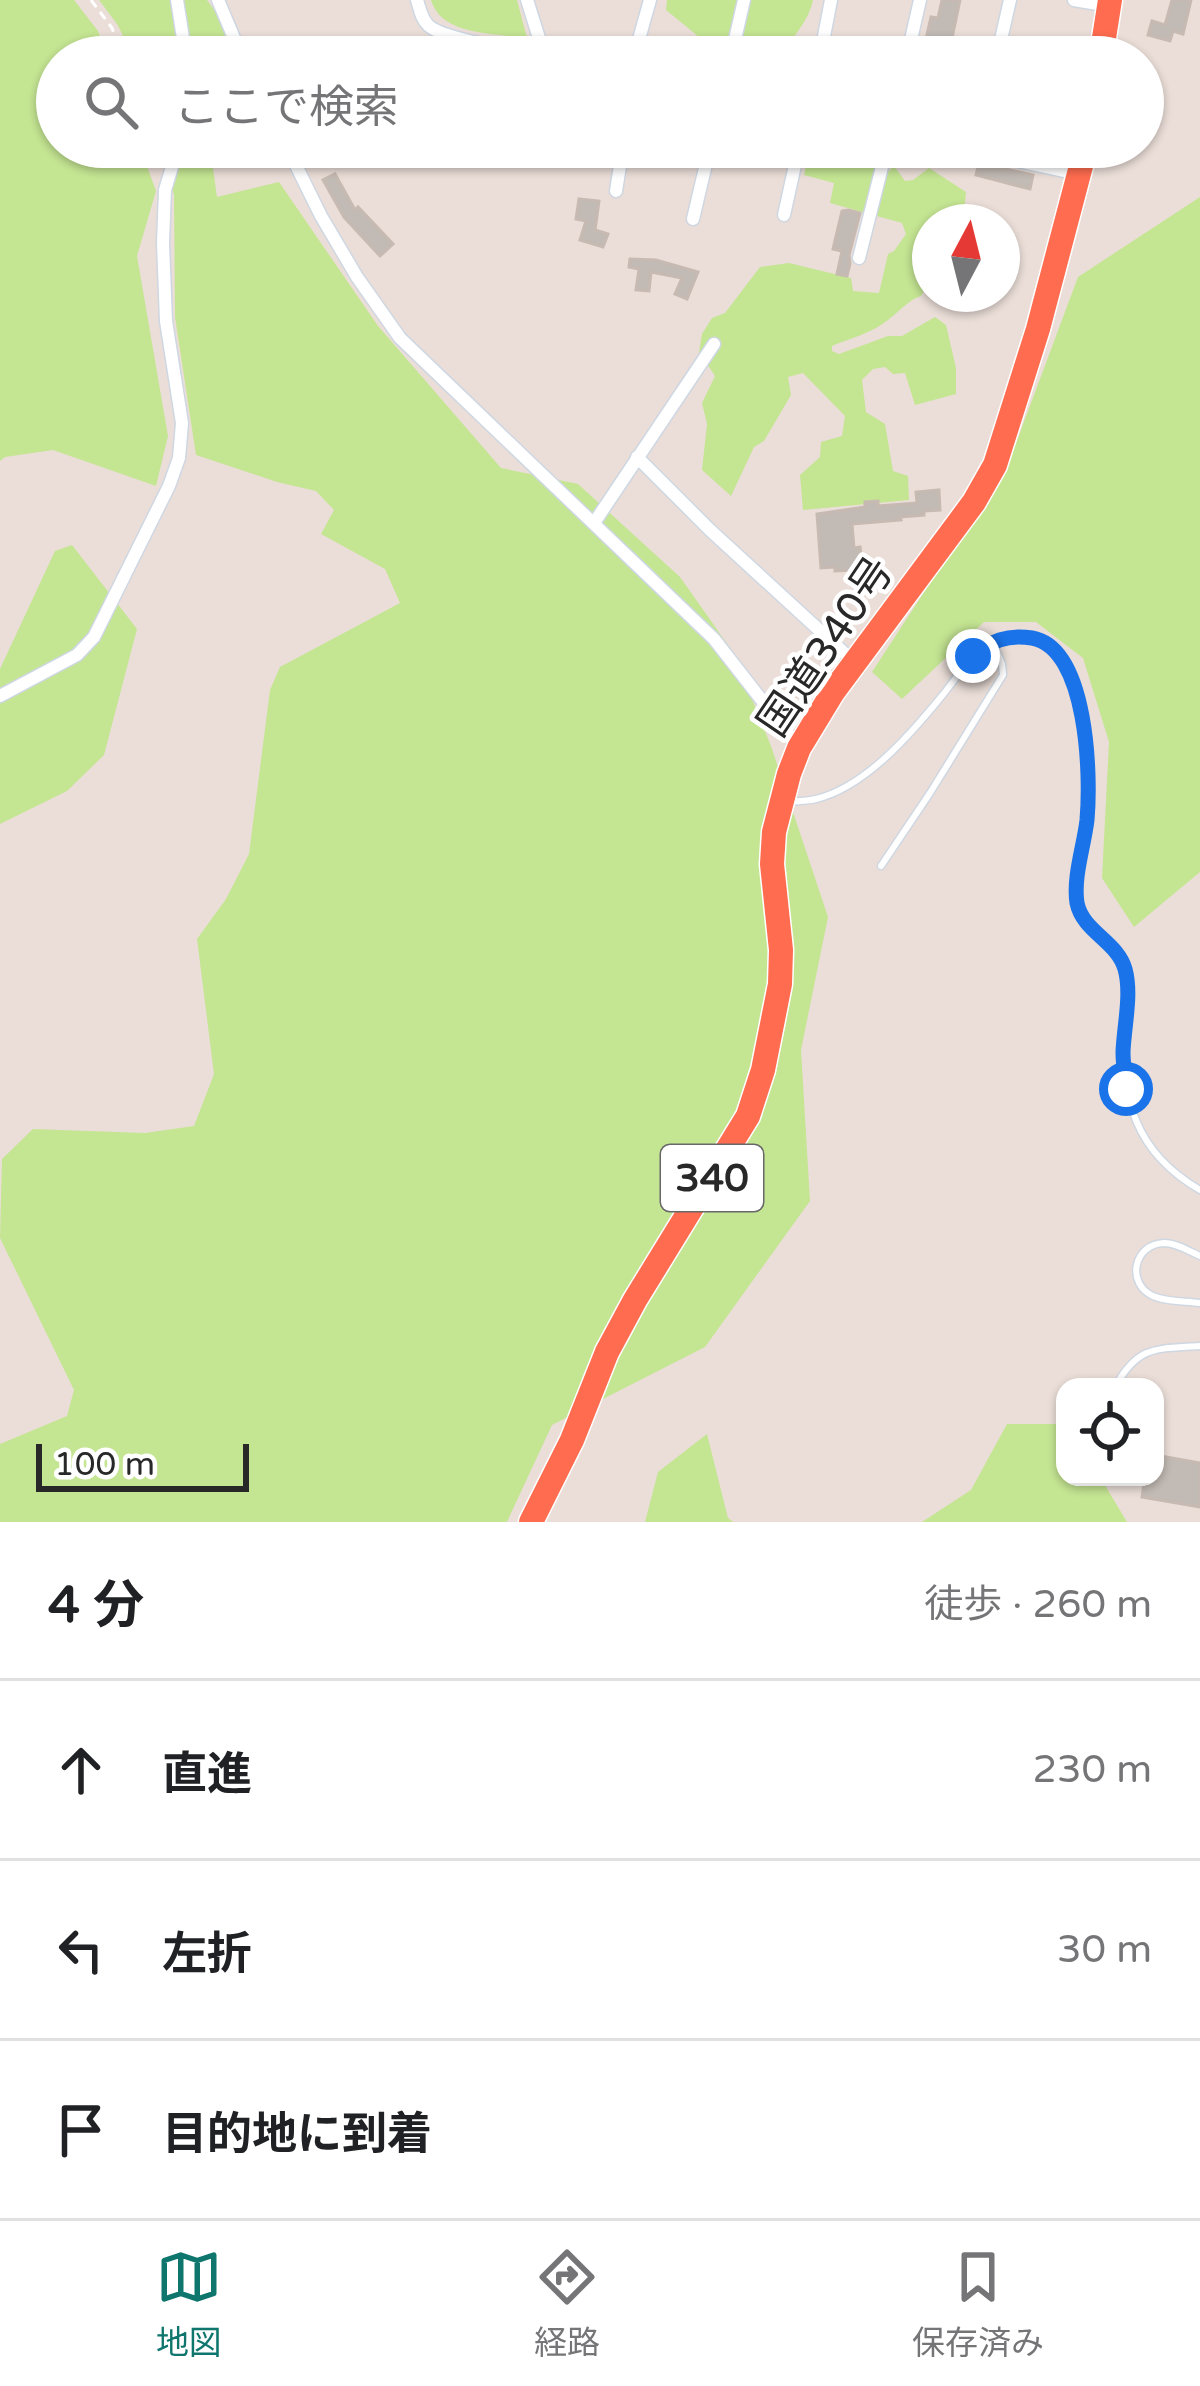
<!DOCTYPE html>
<html lang="ja">
<meta charset="utf-8">
<style>
body{margin:0;font-family:"Varela Round","Noto Sans JP",sans-serif;background:#f6f6f6;color:#202124}
.controls{position:absolute;right:36px;bottom:36px;display:grid;overflow:hidden;border-radius:24px;box-shadow:0 3px 9px #0004}
.controls button{width:108px;height:108px;display:grid;place-items:center;padding:0;border:0;border-bottom:3px solid #e0e0e0;background:#fff;color:#202124;font:60px sans-serif}
.compass{position:absolute;left:912px;top:204px;width:108px;height:108px;border-radius:50%;background:#fff;box-shadow:0 3px 9px #0004;rotate:7deg}
.scale{position:absolute;left:36px;bottom:30px;width:213px;box-sizing:border-box;padding-left:12px;border:6px solid #282828;border-top:0;font-size:33px;line-height:42px;white-space:nowrap;color:#282828;-webkit-text-stroke:9px #fff;paint-order:stroke}
.stop{position:absolute;width:36px;height:36px;margin:-27px;border:9px solid #1a73e8;border-radius:50%;background:#fff}
.stop.end{background:#1a73e8;border-color:#fff;box-shadow:0 3px 12px #0008}
.list{margin:0;padding:0;list-style:none}
h2{display:flex;justify-content:space-between;align-items:center;height:156px;margin:0;padding:0 48px;font-size:51px}
h2 small{font-size:39px;font-weight:400;color:#757577}
.list li{display:grid;grid-template-columns:78px 1fr auto;gap:36px;align-items:center;box-sizing:border-box;height:180px;padding:0 48px;border-top:3px solid #e0e0e0}
.list b{display:block;font-size:45px;white-space:nowrap}
.list em{font-size:39px;font-style:normal;color:#757577}
.icon{flex:none;width:66px;height:66px;fill:none;stroke:currentColor;stroke-width:2;stroke-linecap:round;stroke-linejoin:round}
.map{position:relative;flex:none;width:1200px;height:1522px;overflow:hidden}
.search{position:absolute;background:#fff;box-shadow:0 3px 9px #0004;left:36px;right:36px;top:36px;height:132px;display:flex;align-items:center;gap:30px;box-sizing:border-box;padding:0 42px;border-radius:66px;color:#757577;font-size:45px}
.sheet{height:696px;background:#fff}
nav{display:flex;justify-content:space-around;align-items:center;box-sizing:border-box;height:168px;border-top:3px solid #e0e0e0;background:#fff;font-size:33px;color:#757577}
nav a{display:grid;justify-items:center;gap:6px}
nav .on{color:#0f766e}
.map>svg:first-child{display:block}
</style>
<div class="map">
<svg width="1200" height="1522" viewBox="0 0 1200 1522">
<rect width="100%" height="100%" fill="#ebded8"/>
<!-- green -->
<g fill="#c4e592">
<path d="M0 0H74L98 31 108 57H57V147H140L156 191 137 256 168 436 156 486 53 450 5 457 0 461Z"/>
<path d="M99 0H207L248 57H134L117 24Z"/>
<path d="M431 0H517L527 38C495 33 441 36 431 0Z"/>
<path d="M667 0H813C809 20 793 38 780 54L727 44 724 57 706 55 704 41 666 10Z"/>
<path d="M159 147H210L217 197 279 182 378 326 501 468 578 484 680 577 733 652 771 746 828 917 801 1050 810 1201 705 1347 552 1425 507 1522H0V1444L67 1416 74 1390 0 1238 2 1159 33 1129 145 1133 194 1126 214 1074 197 939 226 899 249 854 270 690 280 667 400 603 385 569 321 534 334 510 316 491 277 482 196 455 175 317 174 195Z"/>
<path d="M810 147H881L885 175 894 166 905 181 913 180 929 168 966 192 963 222H930V260L922 263 921 273 928 283 921 296C907 301 900 311 888 320 872 333 851 338 832 346V351L839 354 888 336H902L935 317 946 325 956 368V394L915 405 905 373 893 374 885 367 873 369 862 380 866 412 885 424 893 471 908 476 909 500 803 510 800 475 820 457 821 442 842 436 845 416 803 373 788 377 791 395 764 441 754 447 731 496 702 470 707 424 702 403 715 376 699 352 702 334 712 318 725 313 760 267 789 263 851 278 853 291 879 293 888 254 894 251 906 234 902 223 830 203 834 183 804 175Z"/>
<path d="M1200 197V872L1134 927 1102 878 1109 742 1083 658 1036 622H984L902 699 872 672 1009 462 1078 277Z"/>
<path d="M72 545 137 629 104 755 67 791 0 824V669L55 551Z"/>
<path d="M1007 1424H1065V1477H1100L1127 1522H922L971 1490Z"/>
<path d="M707 1434 728 1518 733 1522H645L658 1472Z"/>
</g>
<!-- building -->
<g fill="#c2bab4" stroke="#c6bab2" stroke-width="3">
<path d="M942 0H960L948 57H931L933 50 924 48 931 17 938 18Z"/>
<path d="M1172 0H1191L1183 34 1173 31 1170 41 1148 35 1152 21 1165 25Z"/>
<path d="M979 163 1033 175 1030 189 976 175Z"/>
<path d="M335 174 355 210 358 207 393 244 380 256 344 217 323 180Z"/>
<path d="M579 199 599 201 595 230 608 234 603 247 580 240 586 221 576 219Z"/>
<path d="M848 210 860 213 849 255 850 264 847 276 837 274 842 251 833 249 842 211Z"/>
<path d="M630 259 656 260 698 272 687 299 675 294 682 278 651 272 649 291 636 290 639 269 629 267Z"/>
<path d="M939 490 940 510 924 511V515L900 517 901 520 852 524 854 548 860 547 862 565H855V570L835 571V567L821 568 817 514 865 507V502L878 501V506L917 503 916 492Z"/>
<path d="M1155 1455 1200 1463V1507L1142 1497 1145 1477H1155Z"/>
</g>
<g fill="none" stroke-linecap="round" stroke-linejoin="round">
<!-- lane casing -->
<g stroke="#ced7e2" stroke-width="9">
<g id="lane">
<path d="M789 802C798 801 808 801 816 799 865 787 910 735 941 697 962 672 978 638 1015 636 1026 636 1041 638 1050 645 1087 673 1090 776 1087 819 1085 845 1075 873 1077 900 1080 930 1114 939 1123 965 1130 984 1126 1008 1125 1028 1121 1100 1135 1152 1200 1190"/>
<path d="M881 866 930 793 1003 675 1002 664 992 641"/>
<path d="M1200 1256C1189 1251 1176 1243 1164 1243 1133 1244 1126 1284 1153 1296 1166 1302 1185 1301 1200 1303"/>
<path d="M1115 1387C1138 1345 1156 1349 1200 1346"/>
</g>
</g>
<!-- street casing -->
<g stroke="#ced7e2" stroke-width="15">
<g id="street">
<path d="M177 0 186 57"/>
<path d="M218 0 242 57"/>
<path d="M417 0C420 9 421 19 429 26 447 41 525 51 551 57"/>
<path d="M527 0 545 57"/>
<path d="M1074 0 1109 6"/>
<path d="M634 57 650 0"/>
<path d="M731 57 744 0"/>
<path d="M820 57 831 0"/>
<path d="M907 57 920 0"/>
<path d="M997 57 1010 0"/>
<path d="M287 147 321 216 357 277 400 338 714 639 799 748"/>
<path d="M953 147 1078 174"/>
<path d="M616 191 623 147"/>
<path d="M784 215 799 147"/>
<path d="M693 219 710 147"/>
<path d="M859 258 887 147"/>
<path d="M637 457 710 530 854 662"/>
<path d="M594 523 714 344"/>
<path d="M0 696 77 655 94 637 169 486 179 458 182 423 166 321 163 243 165 190 178 147"/>
</g>
</g>
<!-- highway casing -->
<g stroke="#fff" stroke-width="27">
<g id="highway">
<path d="M1101 57 1110 0"/>
<path d="M531 1522 572 1440 607 1352 635 1300 748 1116 763 1070 780 984 781 950 772 864 774 832 789 774 799 748 833 692 974 502 995 465 1038 329 1086 147"/>
</g>
</g>
<!-- path -->
<g stroke="#fff" stroke-width="3" stroke-dasharray="9 6" stroke-linecap="butt">
<path d="M91 0 112 28 122 57"/>
<path d="M151 147 158 168"/>
</g>
<!-- lane -->
<use href="#lane" stroke="#fff" stroke-width="6"/>
<!-- street -->
<use href="#street" stroke="#fff" stroke-width="12"/>
<!-- highway -->
<use href="#highway" stroke="#ff6c4f" stroke-width="24"/>
</g>
<g fill="none" stroke-linecap="round" stroke-linejoin="round">
<!-- route -->
<path stroke="#1a73e8" stroke-width="15" d="M973 656C991 641 1007 634 1032 638 1088 648 1091 776 1087 820 1084 846 1073 877 1077 903 1083 932 1117 941 1125 969 1132 994 1124 1026 1123 1052 1123 1064 1125 1076 1126 1089"/>
</g>
<g text-anchor="middle" dominant-baseline="central" stroke-width="9" stroke-linejoin="round" paint-order="stroke">
<!-- shield labels -->
<rect fill="#fff" stroke="#686868" stroke-width="3" x="661" y="1145" width="102" height="66" rx="9"/>
<g font-size="39" font-weight="bold" fill="#282828">
<text x="712" y="1178">340</text>
</g>
<!-- street labels -->
<g font-size="42" fill="#282828" stroke="#fff">
<text transform="translate(826 647) rotate(-56)">国道340号</text>
</g>
</g>
</svg>
<div class="controls">
<button><svg class="icon" aria-label="locate" viewBox="0 0 24 24"><circle cx="12" cy="12" r="6"/><path d="M12 2v4M12 18v4M2 12h4M18 12h4"/></svg></button>
</div>
<svg class="compass" viewBox="-18 -18 36 36"><path d="M0-13l5 13h-10z" fill="#e53935"/><path d="M0 13l5-13h-10z" fill="#757577"/></svg>
<div class="scale">100 m</div>
<div class="stop" style="left:1126px;top:1089px"></div>
<div class="stop end" style="left:973px;top:656px"></div>
<div class="search"><svg class="icon" aria-label="search" viewBox="0 0 24 24"><circle cx="10" cy="10" r="6"/><path d="M15 15l6 6"/></svg>ここで検索</div>
</div>
<section class="sheet">
<h2>4 分<small>徒歩 · 260 m</small></h2>
<ul class="list">
<li><svg class="icon" aria-label="ahead" viewBox="0 0 24 24"><path d="M12 20V5M6 11l6-6 6 6"/></svg><div><b>直進</b></div><em>230 m</em></li>
<li><svg class="icon" aria-label="left" viewBox="0 0 24 24"><path d="M17 20v-9H6M10 6l-5 5 5 5"/></svg><div><b>左折</b></div><em>30 m</em></li>
<li><svg class="icon" aria-label="arrive" viewBox="0 0 24 24"><path d="M6 21V4h12l-3 4 3 4H6"/></svg><div><b>目的地に到着</b></div></li>
</ul>
</section>
<nav>
<a class="on"><svg class="icon" aria-label="map" viewBox="0 0 24 24"><path d="M3 6l6-2 6 2 6-2v14l-6 2-6-2-6 2zM9 4v14M15 6v14"/></svg>地図</a>
<a><svg class="icon" aria-label="directions" viewBox="0 0 24 24"><path d="M12 3l9 9-9 9-9-9zM9 14v-3h6M13 9l2 2-2 2"/></svg>経路</a>
<a><svg class="icon" aria-label="saved" viewBox="0 0 24 24"><path d="M7 4h10v16l-5-4-5 4z"/></svg>保存済み</a>
</nav>
